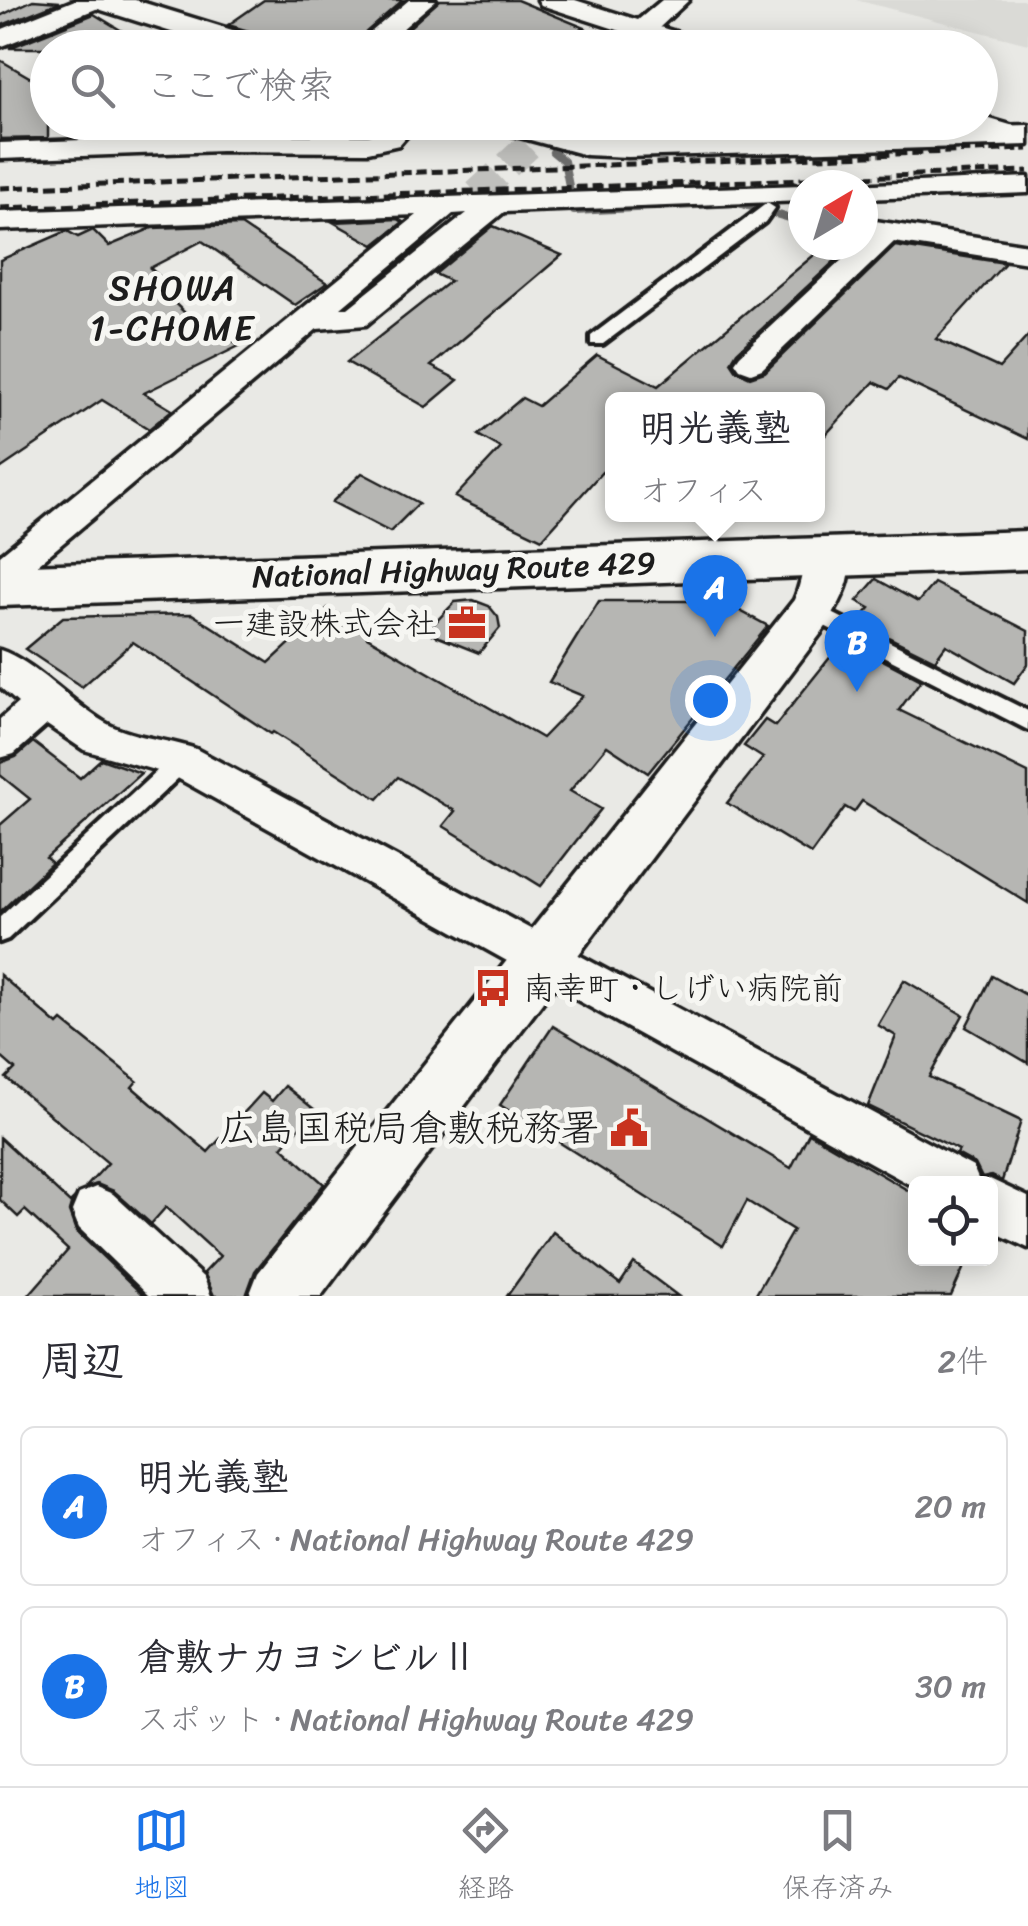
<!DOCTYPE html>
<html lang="ja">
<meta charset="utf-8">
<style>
body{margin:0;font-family:Sriracha,"Klee One",sans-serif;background:#f7f7f7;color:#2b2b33}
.controls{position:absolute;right:30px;bottom:30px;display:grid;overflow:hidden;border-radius:15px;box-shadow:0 5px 25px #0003}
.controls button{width:90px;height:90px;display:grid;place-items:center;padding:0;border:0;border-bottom:2px solid #e1e1e2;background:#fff;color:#2b2b33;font:50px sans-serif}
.compass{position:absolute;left:788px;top:170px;width:90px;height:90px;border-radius:50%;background:#fff;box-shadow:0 5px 25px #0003;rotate:38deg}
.you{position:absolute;left:710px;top:700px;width:35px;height:35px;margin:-25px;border:8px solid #fff;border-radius:50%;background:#1a73e8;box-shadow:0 0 0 15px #1a73e833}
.badge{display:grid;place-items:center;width:65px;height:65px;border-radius:50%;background:#1a73e8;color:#fff;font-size:32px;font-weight:700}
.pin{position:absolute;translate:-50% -82px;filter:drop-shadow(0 2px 5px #0008)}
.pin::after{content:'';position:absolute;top:52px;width:35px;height:30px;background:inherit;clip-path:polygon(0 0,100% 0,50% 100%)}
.popup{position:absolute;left:605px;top:392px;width:220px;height:130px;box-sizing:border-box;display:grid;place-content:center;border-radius:15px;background:#fff;filter:drop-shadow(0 2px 8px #0005);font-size:32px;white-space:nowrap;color:#7c7c81}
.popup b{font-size:38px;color:#2b2b33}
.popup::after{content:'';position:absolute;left:50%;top:100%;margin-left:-20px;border:20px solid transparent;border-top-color:#fff}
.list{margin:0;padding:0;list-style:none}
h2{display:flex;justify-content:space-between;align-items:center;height:130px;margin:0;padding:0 40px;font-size:42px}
h2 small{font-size:32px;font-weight:400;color:#7c7c81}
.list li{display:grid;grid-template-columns:65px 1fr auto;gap:30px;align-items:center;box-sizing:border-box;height:160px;margin:0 20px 20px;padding:0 20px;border:2px solid #e1e1e2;border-radius:15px}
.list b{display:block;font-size:38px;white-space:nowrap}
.list p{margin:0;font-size:32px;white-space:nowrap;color:#7c7c81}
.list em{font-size:32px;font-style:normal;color:#7c7c81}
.icon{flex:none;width:55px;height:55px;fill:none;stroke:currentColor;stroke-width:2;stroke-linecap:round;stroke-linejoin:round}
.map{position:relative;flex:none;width:1028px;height:1296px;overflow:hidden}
.search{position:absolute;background:#fff;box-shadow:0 5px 25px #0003;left:30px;right:30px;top:30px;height:110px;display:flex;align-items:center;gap:25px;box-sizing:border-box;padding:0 35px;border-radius:55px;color:#7c7c81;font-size:38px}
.sheet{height:490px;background:#fff}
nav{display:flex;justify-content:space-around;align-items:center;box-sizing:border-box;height:140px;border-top:2px solid #e1e1e2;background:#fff;font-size:28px;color:#7c7c81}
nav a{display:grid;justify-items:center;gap:5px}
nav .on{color:#1a73e8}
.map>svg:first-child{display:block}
</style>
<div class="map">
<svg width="1028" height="1296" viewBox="0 0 1028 1296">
<rect width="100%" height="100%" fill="#e9e9e5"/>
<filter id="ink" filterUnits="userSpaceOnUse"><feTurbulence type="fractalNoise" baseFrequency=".01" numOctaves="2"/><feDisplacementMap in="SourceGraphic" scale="20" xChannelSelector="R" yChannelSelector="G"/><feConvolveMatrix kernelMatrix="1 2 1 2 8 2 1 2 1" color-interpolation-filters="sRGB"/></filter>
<g filter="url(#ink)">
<!-- built -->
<path fill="#dadad6" d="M856 0H1028V44Z"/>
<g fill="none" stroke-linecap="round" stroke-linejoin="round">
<!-- stream -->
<g stroke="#6d6d6c" stroke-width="8">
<path d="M175 35 216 48"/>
<path d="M453 122 475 129"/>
<path d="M553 152 564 161 574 211 738 203 803 222"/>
</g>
</g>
<!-- building -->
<g fill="#b6b6b3" stroke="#1c1c1c" stroke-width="2.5">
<path d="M33 0 60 2 0 26V16Z"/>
<path d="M264 0H403L348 48H276L269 37 228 25Z"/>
<path d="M440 0H517L585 28 556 48H386Z"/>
<path d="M94 14 150 48H9Z"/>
<path d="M0 60 48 88V138L0 139Z"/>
<path d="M398 219 403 222 374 245 333 222Z"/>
<path d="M241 225 327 283 295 305 202 241 150 268 174 290 165 294 206 333 218 327 239 346 144 393 172 410 149 429 102 400 0 469V260L67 231 78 237 93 230 109 246 152 228Z"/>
<path d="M493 226 562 255 431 366 458 380 426 407 347 362 450 281 435 274Z"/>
<path d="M826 245H852L737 352 731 362 737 371 750 377 765 372 895 246 1005 263 936 339 999 368 1028 336V439L899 378 889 389 874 382 818 443V400H612V478L602 472 542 539 455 497 501 448 478 435 522 398 538 406 597 355 658 386Z"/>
<path d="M362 473 419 503 390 532 332 502Z"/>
<path d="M876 579 918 602 934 583 1028 631V664L1014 683 946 645 935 660 858 622 870 608 857 601Z"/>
<path d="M699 589 768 626 648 773 607 746 570 791 601 809 541 886 443 826 455 811 398 777 378 799 273 732 271 734 133 642 82 687 25 649 63 617 192 614 269 663 328 608 369 633 367 637 542 738 583 696 549 682 599 601H692Z"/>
<path d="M473 600 489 606 498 617 500 628 479 653 426 632 455 602Z"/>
<path d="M844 640 921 680 899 710 1028 773V903L862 801 854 812 845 807 811 854 727 803 763 758 744 746 765 720 775 726Z"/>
<path d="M33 742 80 778 101 759 141 773 46 858 52 863 0 912V825L30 799 0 775V763L16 757Z"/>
<path d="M0 975 58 1025 62 1021 137 1081 132 1087 208 1152 262 1093 272 1101 285 1086 315 1110 282 1147 324 1184 255 1271 246 1296H214L204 1273 220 1256 166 1207 151 1224 114 1191 97 1184 85 1188 108 1163 6 1078 15 1069 0 1056Z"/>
<path d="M992 976 1028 996V1063L966 1027Z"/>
<path d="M904 980 963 1015 929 1077 1021 1121 1002 1181 992 1176 982 1178 975 1164 957 1154 959 1150 868 1106 896 1036 878 1025Z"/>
<path d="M553 1026 791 1168 809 1133 916 1195V1258H968L951 1296H755L793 1230 747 1201 723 1246 500 1105Z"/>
<path d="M0 1138 70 1203 72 1201 69 1212 76 1231 144 1296H28L68 1250 25 1210 18 1217 0 1200Z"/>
<path d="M553 1232 620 1284 634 1263 678 1296H507Z"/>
</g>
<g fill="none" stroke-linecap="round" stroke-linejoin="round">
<!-- minor-tunnel -->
<path stroke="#c0c0bd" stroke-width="28" stroke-dasharray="28 14" stroke-linecap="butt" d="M446 222 554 122"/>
<!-- service casing -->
<g stroke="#1c1c1c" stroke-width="8">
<g id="service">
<path d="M767 203 775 208 765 222 603 344H591V336Z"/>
<path d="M812 603 1028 711V730L805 616 802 611Z"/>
<path d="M182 752 190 755 193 761 190 767 8 939 0 942V917L174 755Z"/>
</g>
</g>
<!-- minor casing -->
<g stroke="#1c1c1c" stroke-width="7">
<g id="minor">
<path d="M75 0H109L106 5 0 47V30Z"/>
<path d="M409 0H436L380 48H352Z"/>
<path d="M538 0H575L638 20 662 0H689L660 27 710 43 713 48H674L646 39 638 45H620L616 40 624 32 541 5Z"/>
<path d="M980 116 1024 129 1028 135 1014 143 961 128 958 122H980Z"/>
<path d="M390 122H419L399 145 368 152 221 151 0 159V143L221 135 368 136 380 133Z"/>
<path d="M1028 177V193L863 199V185H853Z"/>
<path d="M803 185V201L504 212 366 325 317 329 13 585 0 589V555L417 215 0 230V212ZM467 213 348 308H341L453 214Z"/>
<path d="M863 219 1028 245V263L894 242 762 369 751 373 740 369 735 362 740 355 858 245H863Z"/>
<path d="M0 650C32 660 72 703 104 722 130 738 168 739 196 749L973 1167 980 1183 990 1179 1028 1197V1248L990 1230V1184H916V1188L172 775 84 750 47 725 14 754 0 758V719L18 703 0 687Z"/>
<path d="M96 1187 113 1194 204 1278 211 1296H149L79 1228 72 1211 79 1194Z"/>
</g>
</g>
<!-- tertiary casing -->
<g stroke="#1c1c1c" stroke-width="7">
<g id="tertiary">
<path d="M88 0H135L268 41 273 48H222L92 7Z"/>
<path d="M485 122H542L587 135 628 137 1028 125V145L628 157 586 155 490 129Z"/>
<path d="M828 539 844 544C859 572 842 598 828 624L321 1296H249L258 1273 794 600C803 581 802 562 812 544Z"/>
</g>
</g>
<!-- trunk casing -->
<g stroke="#1c1c1c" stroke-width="7">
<path id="trunk" d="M1028 531V569L0 606V566Z"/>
</g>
<!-- service -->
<use href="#service" fill="#f6f6f2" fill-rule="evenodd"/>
<!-- minor -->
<use href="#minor" fill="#f6f6f2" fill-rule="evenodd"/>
<!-- tertiary -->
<use href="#tertiary" fill="#f6f6f2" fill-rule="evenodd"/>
<!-- trunk -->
<use href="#trunk" fill="#f6f6f2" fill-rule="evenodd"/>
<!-- rail -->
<g stroke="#1c1c1c" stroke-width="5" stroke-dasharray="11 5" stroke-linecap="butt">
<path d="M0 188 1028 149"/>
<path d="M0 208 1028 171"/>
</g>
</g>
</g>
<!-- icons -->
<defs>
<g id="office-bare" transform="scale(3)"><path d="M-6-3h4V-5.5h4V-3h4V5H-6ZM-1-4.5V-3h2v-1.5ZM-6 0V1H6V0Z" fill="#c8321e" stroke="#f6f6f2" stroke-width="2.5" paint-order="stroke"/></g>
<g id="bus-bare" transform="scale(3)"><path d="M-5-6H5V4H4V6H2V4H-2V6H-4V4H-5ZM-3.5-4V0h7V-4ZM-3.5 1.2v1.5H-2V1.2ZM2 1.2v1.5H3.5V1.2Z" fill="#c8321e" stroke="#f6f6f2" stroke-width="2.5" paint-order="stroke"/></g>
<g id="civic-bare" transform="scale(3)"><path d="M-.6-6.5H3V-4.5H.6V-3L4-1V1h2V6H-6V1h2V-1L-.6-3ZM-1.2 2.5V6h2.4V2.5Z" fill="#c8321e" stroke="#f6f6f2" stroke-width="2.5" paint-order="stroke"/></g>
</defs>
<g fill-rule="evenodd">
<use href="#office-bare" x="467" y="623"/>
<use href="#bus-bare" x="493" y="988"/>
<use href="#civic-bare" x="629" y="1128"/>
</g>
<g text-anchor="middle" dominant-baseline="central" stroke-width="10" stroke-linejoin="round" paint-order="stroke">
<!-- street labels -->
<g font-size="32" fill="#1c1c1c" stroke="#f6f6f2">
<text transform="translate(454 570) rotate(-2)">National Highway Route 429</text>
</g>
<!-- poi labels -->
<g font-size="32" fill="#1c1c1c" stroke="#f6f6f2" text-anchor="end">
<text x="437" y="623">一建設株式会社</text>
<text x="523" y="988" text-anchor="start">南幸町・しげい病院前</text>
</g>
<!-- neighbourhood labels -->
<g font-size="35" letter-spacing="2.5" fill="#1c1c1c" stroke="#f6f6f2">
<text x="173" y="288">SHOWA<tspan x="173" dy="40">1-CHOME</tspan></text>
</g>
<!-- near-poi labels -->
<g font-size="38" fill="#1c1c1c" stroke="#f6f6f2" text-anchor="end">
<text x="599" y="1128">広島国税局倉敷税務署</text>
</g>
</g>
</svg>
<div class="controls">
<button><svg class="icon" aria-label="locate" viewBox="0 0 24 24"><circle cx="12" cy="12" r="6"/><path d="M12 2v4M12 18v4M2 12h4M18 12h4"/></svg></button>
</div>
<svg class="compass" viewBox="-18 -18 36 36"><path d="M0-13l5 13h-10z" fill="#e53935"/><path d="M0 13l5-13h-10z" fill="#7c7c81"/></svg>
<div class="you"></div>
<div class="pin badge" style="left:715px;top:637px">A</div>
<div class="popup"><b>明光義塾</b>オフィス</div>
<div class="pin badge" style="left:857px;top:692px">B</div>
<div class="search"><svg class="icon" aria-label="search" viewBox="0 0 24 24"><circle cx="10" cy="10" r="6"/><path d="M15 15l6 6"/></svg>ここで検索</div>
</div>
<section class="sheet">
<h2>周辺<small>2件</small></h2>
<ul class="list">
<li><span class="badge">A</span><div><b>明光義塾</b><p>オフィス · National Highway Route 429</p></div><em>20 m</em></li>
<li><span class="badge">B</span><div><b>倉敷ナカヨシビルⅡ</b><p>スポット · National Highway Route 429</p></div><em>30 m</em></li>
</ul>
</section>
<nav>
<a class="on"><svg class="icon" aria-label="map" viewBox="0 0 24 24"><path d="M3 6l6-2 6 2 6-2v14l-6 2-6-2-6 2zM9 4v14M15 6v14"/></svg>地図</a>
<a><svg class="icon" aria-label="directions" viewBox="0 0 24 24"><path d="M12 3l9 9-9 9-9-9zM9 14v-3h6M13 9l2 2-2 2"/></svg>経路</a>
<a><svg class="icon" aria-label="saved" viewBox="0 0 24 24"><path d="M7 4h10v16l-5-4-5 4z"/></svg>保存済み</a>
</nav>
